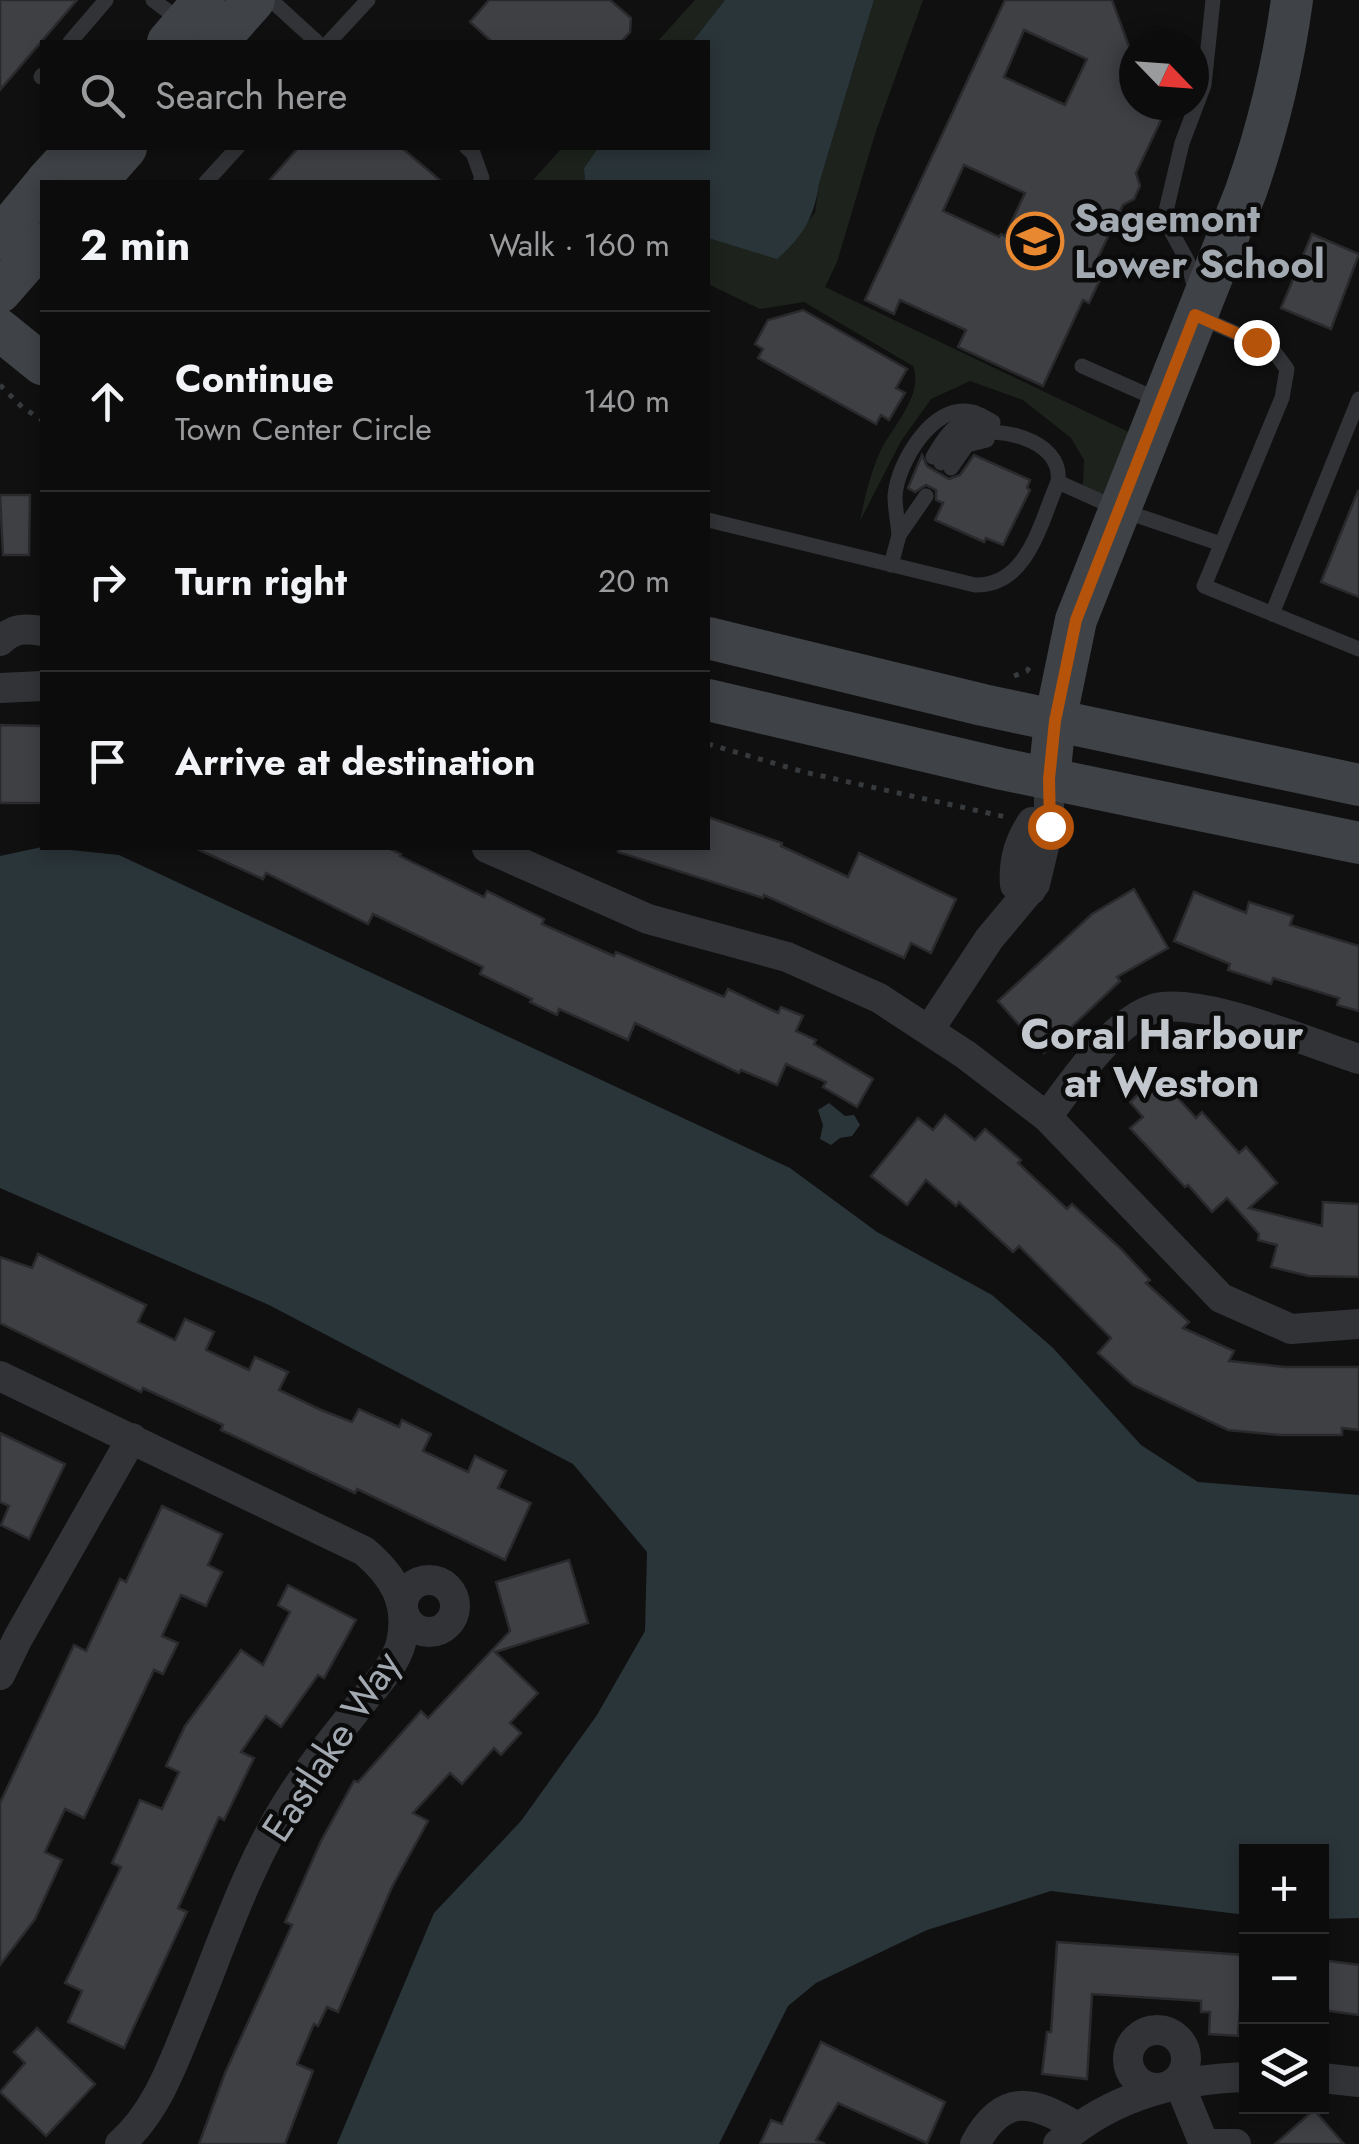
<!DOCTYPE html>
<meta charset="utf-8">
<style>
body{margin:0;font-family:Jost,sans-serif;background:#1a1a1b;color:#f1f3f6}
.controls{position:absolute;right:30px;bottom:30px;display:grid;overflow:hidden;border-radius:0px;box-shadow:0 5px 15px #0003}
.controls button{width:90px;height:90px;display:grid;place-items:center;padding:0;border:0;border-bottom:2px solid #2c2c2e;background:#0c0c0d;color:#f1f3f6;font:50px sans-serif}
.compass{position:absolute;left:1119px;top:30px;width:90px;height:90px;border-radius:50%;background:#0c0c0d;box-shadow:0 5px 15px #0003;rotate:115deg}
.stop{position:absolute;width:30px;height:30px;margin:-22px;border:8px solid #b45309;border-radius:50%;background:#fff}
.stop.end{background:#b45309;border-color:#fff;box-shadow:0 2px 10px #0008}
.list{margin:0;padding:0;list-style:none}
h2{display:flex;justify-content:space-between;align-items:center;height:130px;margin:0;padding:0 40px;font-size:42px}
h2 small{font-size:32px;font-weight:400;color:#9a9b9d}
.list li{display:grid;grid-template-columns:65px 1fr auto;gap:30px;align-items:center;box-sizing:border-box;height:180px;padding:0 40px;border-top:2px solid #2c2c2e}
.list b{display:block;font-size:38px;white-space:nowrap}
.list p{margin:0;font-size:32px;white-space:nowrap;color:#9a9b9d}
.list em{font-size:32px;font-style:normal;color:#9a9b9d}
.icon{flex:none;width:55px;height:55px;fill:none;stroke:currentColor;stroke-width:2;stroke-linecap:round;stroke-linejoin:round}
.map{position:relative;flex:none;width:1359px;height:2144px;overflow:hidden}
.search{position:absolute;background:#0c0c0d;box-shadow:0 5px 15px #0003;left:40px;top:40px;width:670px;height:110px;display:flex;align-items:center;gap:25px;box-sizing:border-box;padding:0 35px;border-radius:0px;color:#9a9b9d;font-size:38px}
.panel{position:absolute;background:#0c0c0d;box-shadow:0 5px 15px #0003;left:40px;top:180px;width:670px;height:670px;border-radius:0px}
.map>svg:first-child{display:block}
</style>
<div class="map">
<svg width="1359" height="2144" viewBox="0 0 1359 2144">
<rect width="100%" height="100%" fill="#101011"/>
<!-- green -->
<g fill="#1d231c">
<path d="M695 0H725L692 42H657Z"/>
<path d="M874 0H923L876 131 837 262 825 287 1135 435 1106 498 1083 486 1084 460 1071 438 1023 400 970 381 931 399 901 441 860 521C865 497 870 474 880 452 893 425 924 396 913 366L804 302 760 309 708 284V238L777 258 815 213 819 184Z"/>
<path d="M562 148H598L584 168 585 182 533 180Z"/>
</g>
<!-- water -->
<g fill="#2a3539">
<path d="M725 0H874L819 184C814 218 803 236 777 259L708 238V182H585L584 168 598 148H708V42H692Z"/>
<path d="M42 847 119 855 790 1168 877 1232 992 1295 1053 1348 1141 1445 1198 1482 1359 1495V1918L1322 1919V1852H1246V1915L1051 1891 927 1930 816 1983 788 2006 719 2144H337L434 1913 521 1821 597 1715 645 1631 647 1552 573 1464 269 1305 0 1188V856Z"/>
<path d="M829 1103 845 1116 854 1115 860 1125 852 1136 840 1138 831 1145 820 1139 823 1125 818 1110Z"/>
</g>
<!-- building -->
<g fill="#3f4044" stroke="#2a2a2d" stroke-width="2.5" fill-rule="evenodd">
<path d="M0 0H77L0 90Z"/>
<path d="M489 0H610L631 18 630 32 621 42H492L470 22Z"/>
<path d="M1005 0H1112L1134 60V105H1168L1136 173 1140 186 1134 199 1123 205 1094 266 1104 271 1089 303 1083 300 1043 386 958 347 966 330 900 300 894 314 865 300ZM1024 30 1087 59 1065 105 1004 77ZM964 165 1025 193 1005 236 1001 234 999 237 943 211Z"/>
<path d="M298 148H402L442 182H268Z"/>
<path d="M1312 234 1359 254 1331 329 1281 308Z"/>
<path d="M803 310 907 369 896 388 905 393 889 420 881 415 876 424 758 358 763 349 755 344 768 320Z"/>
<path d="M922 455 927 466 949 479 960 475 974 455 1030 480 1027 488 1030 490 1003 545 986 538 984 542 935 520 943 503 936 500V490L926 485 915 492 908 488Z"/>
<path d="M1358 491 1359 492V597L1321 582Z"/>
<path d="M0 495H30L29 555H3Z"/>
<path d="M0 725 42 726V803H0Z"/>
<path d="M708 817 782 843 781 846 848 877 859 853 956 899 931 953 911 943 904 958 764 895 763 898 618 852 619 848H708Z"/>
<path d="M195 848H388L401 854 400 856 484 897 487 891 544 919 542 924 614 956 616 952 724 997 728 989 778 1013 781 1007 803 1016 796 1031 816 1040 814 1044 873 1079 857 1107 823 1087 826 1082 786 1064 777 1085 741 1070 739 1073 635 1023 628 1040 559 1009 557 1015 530 1002 532 999 480 974 483 967 373 914 368 924 266 873 263 879Z"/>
<path d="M1134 889 1168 948 1117 977 1120 981 1044 1053 998 1001 1092 914Z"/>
<path d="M1194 892 1246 913 1249 902 1293 916 1290 925 1359 946V1011L1337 1005 1339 998 1273 978 1271 984 1228 970 1230 964 1174 941Z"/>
<path d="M1158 1076 1196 1118 1202 1112 1239 1153 1246 1147 1277 1183 1249 1208 1322 1226 1323 1202 1359 1204V1277L1309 1276 1271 1267 1277 1245 1258 1240 1259 1234 1227 1198 1212 1212 1188 1185 1185 1187 1130 1128 1143 1117 1130 1102Z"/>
<path d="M945 1115 975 1140 985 1129 1021 1160 1018 1163 1067 1209 1072 1204 1121 1249 1150 1280 1146 1283 1189 1322 1183 1328 1234 1351 1229 1361 1285 1367H1359V1430L1342 1428V1435H1280L1228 1430 1133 1385 1098 1353 1111 1338 1019 1246 1013 1252 959 1202 956 1206 926 1180 907 1205 871 1176 918 1118 933 1130Z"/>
<path d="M38 1254 146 1305 138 1322 175 1340 185 1319 214 1332 206 1350 249 1370 255 1357 288 1372 279 1390 321 1410 352 1422 359 1409 399 1427 402 1420 431 1434 423 1451 468 1472 475 1456 506 1471 498 1488 531 1503 505 1560 357 1489 355 1493 221 1430 223 1425 143 1388 141 1392 0 1323V1257L32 1268Z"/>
<path d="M0 1433 65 1464 29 1539 1 1525 9 1506 0 1502Z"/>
<path d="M162 1506 222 1534 208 1565 222 1572 206 1606 181 1595 162 1636 178 1643 163 1674 154 1670 84 1818 65 1809 45 1852 62 1860 35 1919 0 1965V1803L74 1645 86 1651 120 1579 126 1582Z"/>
<path d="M569 1560 588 1623 495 1652 538 1693 510 1723 521 1733 501 1755 494 1748 462 1784 450 1773 413 1813 428 1821 392 1887 338 2012 327 2007 318 2026 314 2024 297 2064 313 2071 285 2144H199L225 2073 292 1925 285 1922 321 1841 354 1781 358 1782 421 1711 428 1718 510 1631 496 1582Z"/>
<path d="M288 1585 356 1620 324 1678 318 1675 281 1727 266 1716 241 1752 254 1758 224 1820 219 1817 178 1908 187 1912 124 2048 68 2022 82 1991 65 1983 121 1867 112 1863 140 1800 162 1809 179 1772 166 1766 185 1726 241 1650 263 1665 290 1612 278 1605Z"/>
<path d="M1057 1942 1244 1955 1238 2036 1209 2034 1210 2012H1201V2001L1092 1994 1087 2079 1042 2074 1047 2032H1051Z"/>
<path d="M1322 1960 1359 1965V2015L1322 2010Z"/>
<path d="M37 2028 95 2084 46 2136 0 2092 25 2063 14 2052Z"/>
<path d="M821 2042 945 2102 927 2143 838 2103 816 2140 825 2144H760L771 2120 782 2124Z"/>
<path d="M1314 2110 1344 2144H1275Z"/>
</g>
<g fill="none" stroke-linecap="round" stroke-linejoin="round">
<!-- path -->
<g stroke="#373a3d" stroke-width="5" stroke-dasharray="5 8" stroke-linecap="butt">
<path d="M0 385 22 407 42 420"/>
<path d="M1014 676 1027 671 1032 663"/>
<path d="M708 744 804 772 1006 817"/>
</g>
<!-- lane -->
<g stroke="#313336" stroke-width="15">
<path d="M153 0 181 21"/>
<path d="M271 0 317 42"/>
<path d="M70 42 106 0"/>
<path d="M329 42 368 0"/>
<path d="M41 77 42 75"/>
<path d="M467 148 473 153 482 178 480 182"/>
<path d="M206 182 237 148"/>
<path d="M1196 293 1188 262 1170 229 1166 211 1182 143 1204 85 1213 0"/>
<path d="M1199 317 1272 349 1287 369 1282 398 1204 586 1359 649"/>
<path d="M1082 366 1161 401"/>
<path d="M933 457C945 436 955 419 981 419"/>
<path d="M941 463 961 436C993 424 1064 438 1058 482"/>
<path d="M951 468 967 445 987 440"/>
<path d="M708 520 975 585C1028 586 1040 523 1058 482L1118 509 1221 544"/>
<path d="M899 535C898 523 895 509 895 496 897 464 933 402 972 412 979 413 987 419 993 422"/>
<path d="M891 565 899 535 926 496"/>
<path d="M1272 614 1359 399"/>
</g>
<!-- street -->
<g stroke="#313336" stroke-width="30">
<path d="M0 641C14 628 25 628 42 631"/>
<path d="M0 688 42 686"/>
<path d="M487 848 648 919 787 957 879 998 966 1055 1047 1117"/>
<path d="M1031 890 1015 885C1013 862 1019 841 1032 822"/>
<path d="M929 1030 989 939 1035 884 1049 826V779"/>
<path d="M1359 1059C1312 1044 1198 995 1153 1009 1114 1021 1070 1085 1047 1117L1221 1298 1291 1329 1359 1324"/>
<path d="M0 1376 364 1551C394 1576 410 1603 401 1643 395 1666 374 1687 359 1706 336 1736 311 1765 291 1797 246 1867 220 1950 188 2027 171 2069 155 2113 120 2144"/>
<circle cx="429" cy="1606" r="26"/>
<path d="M0 1675 18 1638 132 1438"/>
<circle cx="1157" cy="2059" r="29"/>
<path d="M1322 2078 1359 2082"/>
<path d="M1179 2083 1204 2144"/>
<path d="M975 2144C1003 2092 1033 2100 1077 2127"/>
<path d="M1058 2144C1109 2097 1178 2079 1246 2077"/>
<path d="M1214 2144H1236"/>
</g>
<!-- secondary -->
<g stroke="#3f4246" stroke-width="42">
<path d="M168 42 204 0"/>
<path d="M217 42 254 0"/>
<path d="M46 182 77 148"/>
<path d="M96 182 126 148"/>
<path d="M0 238 42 187"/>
<path d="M0 292 42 244"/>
<path d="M0 330 42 364"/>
<path d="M708 638 983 705 1359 785"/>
<path d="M708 700 1002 769 1359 843"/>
<path d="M1049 779 1055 721 1076 620 1246 191C1268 128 1283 66 1292 0"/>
</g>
</g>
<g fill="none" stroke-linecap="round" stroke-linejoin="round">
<!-- route -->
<path stroke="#b45309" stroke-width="12" d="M1050 826 1049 779 1055 721 1076 620 1195 315 1256 342"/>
</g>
<!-- icons -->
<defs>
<g id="school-ring" transform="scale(2.875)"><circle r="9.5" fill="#0b0b0c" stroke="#e88831" stroke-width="1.5"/><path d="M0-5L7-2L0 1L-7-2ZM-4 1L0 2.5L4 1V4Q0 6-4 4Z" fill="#e88831"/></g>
</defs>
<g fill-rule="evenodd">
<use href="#school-ring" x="1035" y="241"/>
</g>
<g text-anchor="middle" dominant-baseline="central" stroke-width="9" stroke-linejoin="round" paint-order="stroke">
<!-- poi labels -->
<g font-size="40" font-weight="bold" fill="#a2a9b1" stroke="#0b0b0c" text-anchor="start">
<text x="1074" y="218">Sagemont<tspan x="1074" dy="46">Lower School</tspan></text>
</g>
<!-- street labels -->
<g font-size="40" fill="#a2a9b1" stroke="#0b0b0c">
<text transform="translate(331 1746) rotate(-57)">Eastlake Way</text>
</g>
<!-- neighbourhood labels -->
<g font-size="42" font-weight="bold" fill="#c2c7ce" stroke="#0b0b0c">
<text x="1162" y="1034">Coral Harbour<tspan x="1162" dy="48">at Weston</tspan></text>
</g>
</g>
</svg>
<div class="controls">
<button>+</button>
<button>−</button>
<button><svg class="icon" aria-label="layers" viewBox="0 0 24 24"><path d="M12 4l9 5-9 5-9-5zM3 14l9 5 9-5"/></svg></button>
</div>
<svg class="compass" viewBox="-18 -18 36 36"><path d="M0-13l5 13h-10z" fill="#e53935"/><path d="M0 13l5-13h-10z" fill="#9a9b9d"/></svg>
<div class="stop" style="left:1050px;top:826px"></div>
<div class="stop end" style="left:1256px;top:342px"></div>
<div class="search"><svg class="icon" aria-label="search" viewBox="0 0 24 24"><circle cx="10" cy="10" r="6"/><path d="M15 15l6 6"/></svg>Search here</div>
<section class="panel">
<h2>2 min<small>Walk · 160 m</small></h2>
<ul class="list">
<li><svg class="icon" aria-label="ahead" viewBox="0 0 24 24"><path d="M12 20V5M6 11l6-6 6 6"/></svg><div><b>Continue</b><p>Town Center Circle</p></div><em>140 m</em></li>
<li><svg class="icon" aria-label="right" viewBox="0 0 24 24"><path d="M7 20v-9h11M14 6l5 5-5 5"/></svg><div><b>Turn right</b></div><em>20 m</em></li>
<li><svg class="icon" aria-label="arrive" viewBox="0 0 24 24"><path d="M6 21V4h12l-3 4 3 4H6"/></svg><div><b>Arrive at destination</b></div></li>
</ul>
</section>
</div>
